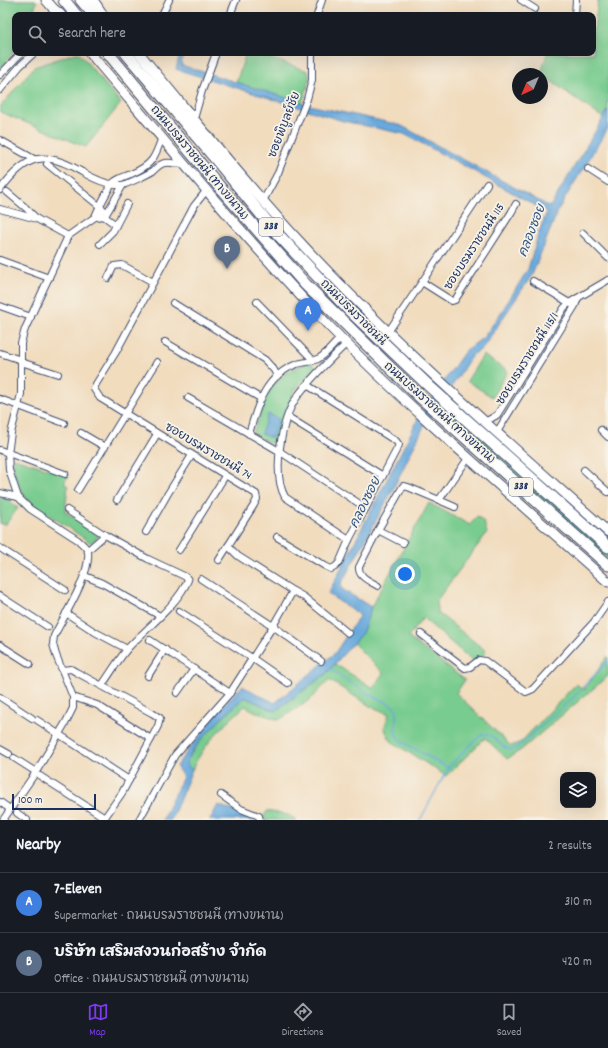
<!DOCTYPE html>
<meta charset="utf-8">
<style>
body{margin:0;font-family:Dekko,"Playpen Sans Thai",sans-serif;background:#242831;color:#f1f3f6}
.controls{position:absolute;right:12px;bottom:12px;display:grid;overflow:hidden;border-radius:8px;box-shadow:0 4px 16px #0002}
.controls button{width:36px;height:36px;display:grid;place-items:center;padding:0;border:0;border-bottom:1px solid #363941;background:#171b24;color:#f1f3f6;font:20px sans-serif}
.compass{position:absolute;left:512px;top:68px;width:36px;height:36px;border-radius:50%;background:#171b24;box-shadow:0 4px 16px #0002;rotate:224deg}
.scale{position:absolute;left:12px;bottom:10px;width:84px;box-sizing:border-box;padding-left:4px;border:2px solid #1b2f5e;border-top:0;font-size:11px;line-height:14px;white-space:nowrap;color:#1b2f5e;-webkit-text-stroke:3px #f7f3e8;paint-order:stroke}
.you{position:absolute;left:405px;top:574px;width:14px;height:14px;margin:-10px;border:3px solid #fff;border-radius:50%;background:#1a73e8;box-shadow:0 0 0 6px #1a73e833}
.badge{display:grid;place-items:center;width:26px;height:26px;border-radius:50%;background:#7c3aed;color:#fff;font-size:13px;font-weight:700}
.pin{position:absolute;translate:-50% -33px;filter:drop-shadow(0 1px 2px #0008)}
.pin::after{content:'';position:absolute;top:21px;width:14px;height:12px;background:inherit;clip-path:polygon(0 0,100% 0,50% 100%)}
.list{margin:0;padding:0;list-style:none}
h2{display:flex;justify-content:space-between;align-items:center;height:52px;margin:0;padding:0 16px;font-size:17px}
h2 small{font-size:13px;font-weight:400;color:#9ea1a6}
.list li{display:grid;grid-template-columns:26px 1fr auto;gap:12px;align-items:center;box-sizing:border-box;height:60px;padding:0 16px;border-top:1px solid #363941}
.list b{display:block;font-size:15px;white-space:nowrap}
.list p{margin:0;font-size:13px;white-space:nowrap;color:#9ea1a6}
.list em{font-size:13px;font-style:normal;color:#9ea1a6}
.icon{flex:none;width:22px;height:22px;fill:none;stroke:currentColor;stroke-width:2;stroke-linecap:round;stroke-linejoin:round}
.map{position:relative;flex:none;width:608px;height:820px;overflow:hidden}
.search{position:absolute;background:#171b24;box-shadow:0 4px 16px #0002;left:12px;right:12px;top:12px;height:44px;display:flex;align-items:center;gap:10px;box-sizing:border-box;padding:0 14px;border-radius:8px;color:#9ea1a6;font-size:15px}
.sheet{height:172px;background:#171b24}
nav{display:flex;justify-content:space-around;align-items:center;box-sizing:border-box;height:56px;border-top:1px solid #363941;background:#171b24;font-size:11px;color:#9ea1a6}
nav a{display:grid;justify-items:center;gap:2px}
nav .on{color:#7c3aed}
.map>svg:first-child{display:block}
</style>
<div class="map">
<svg width="608" height="820" viewBox="0 0 608 820">
<rect width="100%" height="100%" fill="#f7f3e8"/>
<filter id="ink" filterUnits="userSpaceOnUse"><feTurbulence type="fractalNoise" baseFrequency=".025" numOctaves="2"/><feDisplacementMap in="SourceGraphic" scale="8" xChannelSelector="R" yChannelSelector="G"/><feConvolveMatrix kernelMatrix="1 2 1 2 8 2 1 2 1" color-interpolation-filters="sRGB"/></filter>
<filter id="wash" filterUnits="userSpaceOnUse"><feTurbulence type="fractalNoise" baseFrequency=".012" numOctaves="4" result="noise"/><feDisplacementMap in="SourceGraphic" scale="16" xChannelSelector="R" yChannelSelector="G"/><feGaussianBlur stdDeviation="0.9" result="paint"/><feColorMatrix in="noise" values="0 0 0 0 0 0 0 0 0 0 0 0 0 0 0 0 0 1.4 0 .05"/><feComposite in="paint" operator="in"/></filter>
<g filter="url(#wash)">
<rect width="100%" height="100%" fill="#f1dcbe"/>
<!-- green -->
<g fill="#79cc8f" stroke="#4a7e76">
<path d="M0 0H35L37 2 32 15H15V49L0 70Z"/>
<path d="M598 0H608V110L603 118 541 74 547 53H593V29H594Z"/>
<path d="M75 53H79L121 103 86 147 0 112V107L34 67Z"/>
<path d="M246 53H255L308 71C312 81 305 93 302 103L236 83Z"/>
<path d="M483 355 508 371 492 397 467 381Z"/>
<path d="M310 361 316 367 294 391 284 417 278 447 259 438 253 432 270 389 285 373Z"/>
<path d="M441 401 608 551V560L436 408Z"/>
<path d="M14 458 69 475 64 483 68 486 65 512 99 533 98 537 91 543 27 500 17 482 13 464Z"/>
<path d="M0 496 7 499 18 508 5 525 0 523Z"/>
<path d="M429 503 470 525 477 516 484 522 487 533 437 600 438 613 486 651 476 664 423 618 408 637 465 680 456 693 511 746 521 742 576 684 584 690 608 656V676L521 750 507 759 485 738 446 776 391 741 384 728 389 714 370 706 329 680 311 699 279 720 258 713 245 706C224 725 204 743 192 770L186 764C194 742 227 714 244 697L275 711 326 674 335 664 373 688 383 673 353 643C363 631 366 623 371 607Z"/>
<path d="M267 811 288 815 297 820H262Z"/>
</g>
<!-- water -->
<g fill="#68a9dc" stroke="#426c9d">
<path d="M180 53H184L181 65 309 105 400 125 550 207 608 110V128L559 208 532 275 482 349 472 355 456 380 424 426 390 495 341 584 342 589 371 607 366 623 362 633 326 674 275 711 244 697C227 714 193 743 186 764L192 770 171 820H162L183 777 176 766 220 709 242 686 275 703 335 653 360 615 328 594 419 417 465 351 484 337 502 311 528 269 539 232 547 212 459 163 404 134 343 121 176 69Z"/>
<path d="M268 414 279 419 272 438 261 434Z"/>
<path d="M218 805 255 819V820H210Z"/>
</g>
<g fill="none" stroke-linecap="round" stroke-linejoin="round">
<!-- stream -->
<g stroke="#68a9dc" stroke-width="1.5">
<path d="M329 668 363 691 392 705 397 710C398 723 390 730 401 741L448 768"/>
<path d="M420 820 448 768 463 752 482 734 492 736 504 747 511 750 518 747 573 698 608 661"/>
</g>
</g>
</g>
<g filter="url(#ink)">
<g fill="none" stroke-linecap="round" stroke-linejoin="round">
<!-- street casing -->
<g stroke="#3b496c" stroke-width="8">
<g id="street">
<path d="M521 0 535 9"/>
<path d="M162 15 169 0"/>
<path d="M230 15 236 0"/>
<path d="M317 15 322 0"/>
<path d="M575 15 576 0"/>
<path d="M0 75 21 53"/>
<path d="M0 90 20 66 34 53"/>
<path d="M194 119 202 91 216 53"/>
<path d="M0 140 34 159"/>
<path d="M47 164 103 209"/>
<path d="M588 169 608 182"/>
<path d="M0 190C26 155 44 149 82 172 93 178 108 186 122 185 128 184 148 174 153 171 156 168 161 163 165 163 171 162 178 164 184 164"/>
<path d="M7 192 26 208 36 218"/>
<path d="M263 201 278 173 307 99 312 80V53"/>
<path d="M0 209 37 219 68 236"/>
<path d="M101 214 116 225"/>
<path d="M95 217C97 211 110 185 114 182 119 178 126 176 131 174 152 165 155 158 162 137"/>
<path d="M583 233 608 258"/>
<path d="M100 244 113 231 127 204"/>
<path d="M0 260 49 278"/>
<path d="M108 278 114 266 122 265 153 282"/>
<path d="M533 281 571 304"/>
<path d="M422 282 487 184"/>
<path d="M257 302 313 360"/>
<path d="M173 303 265 360 274 370 277 376"/>
<path d="M0 306 31 317"/>
<path d="M388 332 422 282 452 301 455 300 511 213 516 204"/>
<path d="M165 342 260 398"/>
<path d="M347 343C330 360 311 377 297 397 281 419 272 474 285 497L349 540"/>
<path d="M0 353 21 360"/>
<path d="M21 362 58 374"/>
<path d="M188 398 279 451 366 508"/>
<path d="M0 399 64 423"/>
<path d="M288 417 383 476"/>
<path d="M485 422 497 415 564 308 569 303 608 280"/>
<path d="M601 430 608 437"/>
<path d="M497 432 575 306 578 298"/>
<path d="M81 433 105 447"/>
<path d="M249 434C257 405 266 375 297 364 304 362 312 362 318 359 327 354 334 344 341 337"/>
<path d="M0 450 65 474"/>
<path d="M584 470 608 492"/>
<path d="M78 490 157 362"/>
<path d="M0 493 18 497"/>
<path d="M117 500 157 434"/>
<path d="M439 500 455 507"/>
<path d="M67 510 105 535 148 559 182 575 186 577 188 580C178 604 147 628 129 647 119 658 111 673 102 685"/>
<path d="M378 530 403 543"/>
<path d="M146 532 167 495 192 455"/>
<path d="M277 537 325 566 331 569 335 567 339 563 349 540 399 445 396 441 391 438 307 385"/>
<path d="M0 548 65 590"/>
<path d="M88 550 105 535"/>
<path d="M179 550 225 476"/>
<path d="M219 560 228 546"/>
<path d="M85 576 102 583 160 616"/>
<path d="M201 579 273 626 321 661"/>
<path d="M378 586C370 581 358 577 359 567L378 530 403 486 408 487 439 500 469 457"/>
<path d="M293 591 304 597 348 633"/>
<path d="M0 596 48 627"/>
<path d="M179 611 252 658 288 683"/>
<path d="M66 613 95 632 127 649"/>
<path d="M421 634 465 668 470 667 479 660 485 661 522 689 526 692 533 689 594 622 608 602"/>
<path d="M150 640 230 693"/>
<path d="M0 645 30 664"/>
<path d="M62 670 71 669 76 672 152 713 160 718 158 726 122 793 103 820"/>
<path d="M148 676 165 649"/>
<path d="M177 693 194 669"/>
<path d="M0 697 32 718"/>
<path d="M73 697 97 705 151 739"/>
<path d="M37 720 129 780"/>
<path d="M0 749 9 754"/>
<path d="M14 758 36 772"/>
<path d="M40 776 105 818"/>
<path d="M221 795 241 809 259 816 260 820"/>
<path d="M0 802 10 809"/>
<path d="M17 813 27 820"/>
<path d="M3 820 36 772 66 722 73 708V697L56 655 53 644 54 636C64 616 91 574 88 552 87 547 82 544 78 540L30 509 18 497 9 470 8 453 11 433 21 394V343L25 329 68 236 95 217 105 216 123 185"/>
<path d="M139 820 175 755 230 693 273 626 293 591 238 556 228 546 254 505 257 499 256 494 100 398 94 389 96 384 116 352 194 206 206 191"/>
</g>
</g>
<!-- secondary casing -->
<g stroke="#3b496c" stroke-width="11">
<g id="secondary">
<path d="M46 0 59 15"/>
<path d="M90 53C169 146 246 240 331 328 418 417 515 498 608 582"/>
<path d="M139 53C192 116 243 181 299 241 395 345 502 437 608 532"/>
</g>
</g>
<!-- highway casing -->
<g stroke="#3b496c" stroke-width="13">
<g id="highway">
<path d="M64 0 76 15"/>
<path d="M81 0 94 15"/>
<path d="M92 0 102 15"/>
<path d="M55 11 60 15"/>
<path d="M108 53 224 192 306 285 421 398 608 565"/>
<path d="M126 53 214 157 274 230 347 308 430 387 608 547"/>
</g>
</g>
<!-- street -->
<use href="#street" stroke="#fff" stroke-width="6"/>
<!-- secondary -->
<use href="#secondary" stroke="#fff" stroke-width="9"/>
<!-- highway -->
<use href="#highway" stroke="#fff" stroke-width="11"/>
</g>
</g>
<g text-anchor="middle" dominant-baseline="central" stroke-width="3.5" stroke-linejoin="round" paint-order="stroke">
<!-- shield labels -->
<g fill="#f7f3e8" stroke="#5d6a87" stroke-width="1">
<rect x="259" y="218" width="24" height="18" rx="3"/>
<rect x="509" y="478" width="24" height="18" rx="3"/>
</g>
<g font-size="11" font-weight="bold" fill="#1b2f5e">
<text x="271" y="227">338</text>
<text x="521" y="487">338</text>
</g>
<!-- street labels -->
<g font-size="12" fill="#1b2f5e" stroke="#f7f3e8">
<text transform="translate(285 125) rotate(-69)">ซอยพิบูลย์ชัย</text>
<text transform="translate(199 163) rotate(50)">ถนนบรมราชชนนี (ทางขนาน)</text>
<text transform="translate(475 247) rotate(-57)">ซอยบรมราชชนนี 115</text>
<text transform="translate(353 313) rotate(45)">ถนนบรมราชชนนี</text>
<text transform="translate(528 359) rotate(-58)">ซอยบรมราชชนนี 115/1</text>
<text transform="translate(439 413) rotate(42)">ถนนบรมราชชนนี (ทางขนาน)</text>
<text transform="translate(208 452) rotate(31)">ซอยบรมราชชนนี 74</text>
</g>
<!-- water labels -->
<g font-size="13" font-style="italic" fill="#325484" stroke="#f7f3e8">
<text transform="translate(533 231) rotate(-69)">คลองซอย</text>
<text transform="translate(366 503) rotate(-64)">คลองซอย</text>
</g>
</g>
</svg>
<div class="controls">
<button><svg class="icon" aria-label="layers" viewBox="0 0 24 24"><path d="M12 4l9 5-9 5-9-5zM3 14l9 5 9-5"/></svg></button>
</div>
<svg class="compass" viewBox="-18 -18 36 36"><path d="M0-13l5 13h-10z" fill="#e53935"/><path d="M0 13l5-13h-10z" fill="#9ea1a6"/></svg>
<div class="scale">100 m</div>
<div class="you"></div>
<div class="pin badge" style="left:308px;top:331px;background:#3f7fe0">A</div>
<div class="pin badge" style="left:227px;top:269px;background:#5c6f8a">B</div>
<div class="search"><svg class="icon" aria-label="search" viewBox="0 0 24 24"><circle cx="10" cy="10" r="6"/><path d="M15 15l6 6"/></svg>Search here</div>
</div>
<section class="sheet">
<h2>Nearby<small>2 results</small></h2>
<ul class="list">
<li><span class="badge" style="background:#3f7fe0">A</span><div><b>7-Eleven</b><p>Supermarket · ถนนบรมราชชนนี (ทางขนาน)</p></div><em>310 m</em></li>
<li><span class="badge" style="background:#5c6f8a">B</span><div><b>บริษัท เสริมสงวนก่อสร้าง จำกัด</b><p>Office · ถนนบรมราชชนนี (ทางขนาน)</p></div><em>420 m</em></li>
</ul>
</section>
<nav>
<a class="on"><svg class="icon" aria-label="map" viewBox="0 0 24 24"><path d="M3 6l6-2 6 2 6-2v14l-6 2-6-2-6 2zM9 4v14M15 6v14"/></svg>Map</a>
<a><svg class="icon" aria-label="directions" viewBox="0 0 24 24"><path d="M12 3l9 9-9 9-9-9zM9 14v-3h6M13 9l2 2-2 2"/></svg>Directions</a>
<a><svg class="icon" aria-label="saved" viewBox="0 0 24 24"><path d="M7 4h10v16l-5-4-5 4z"/></svg>Saved</a>
</nav>
